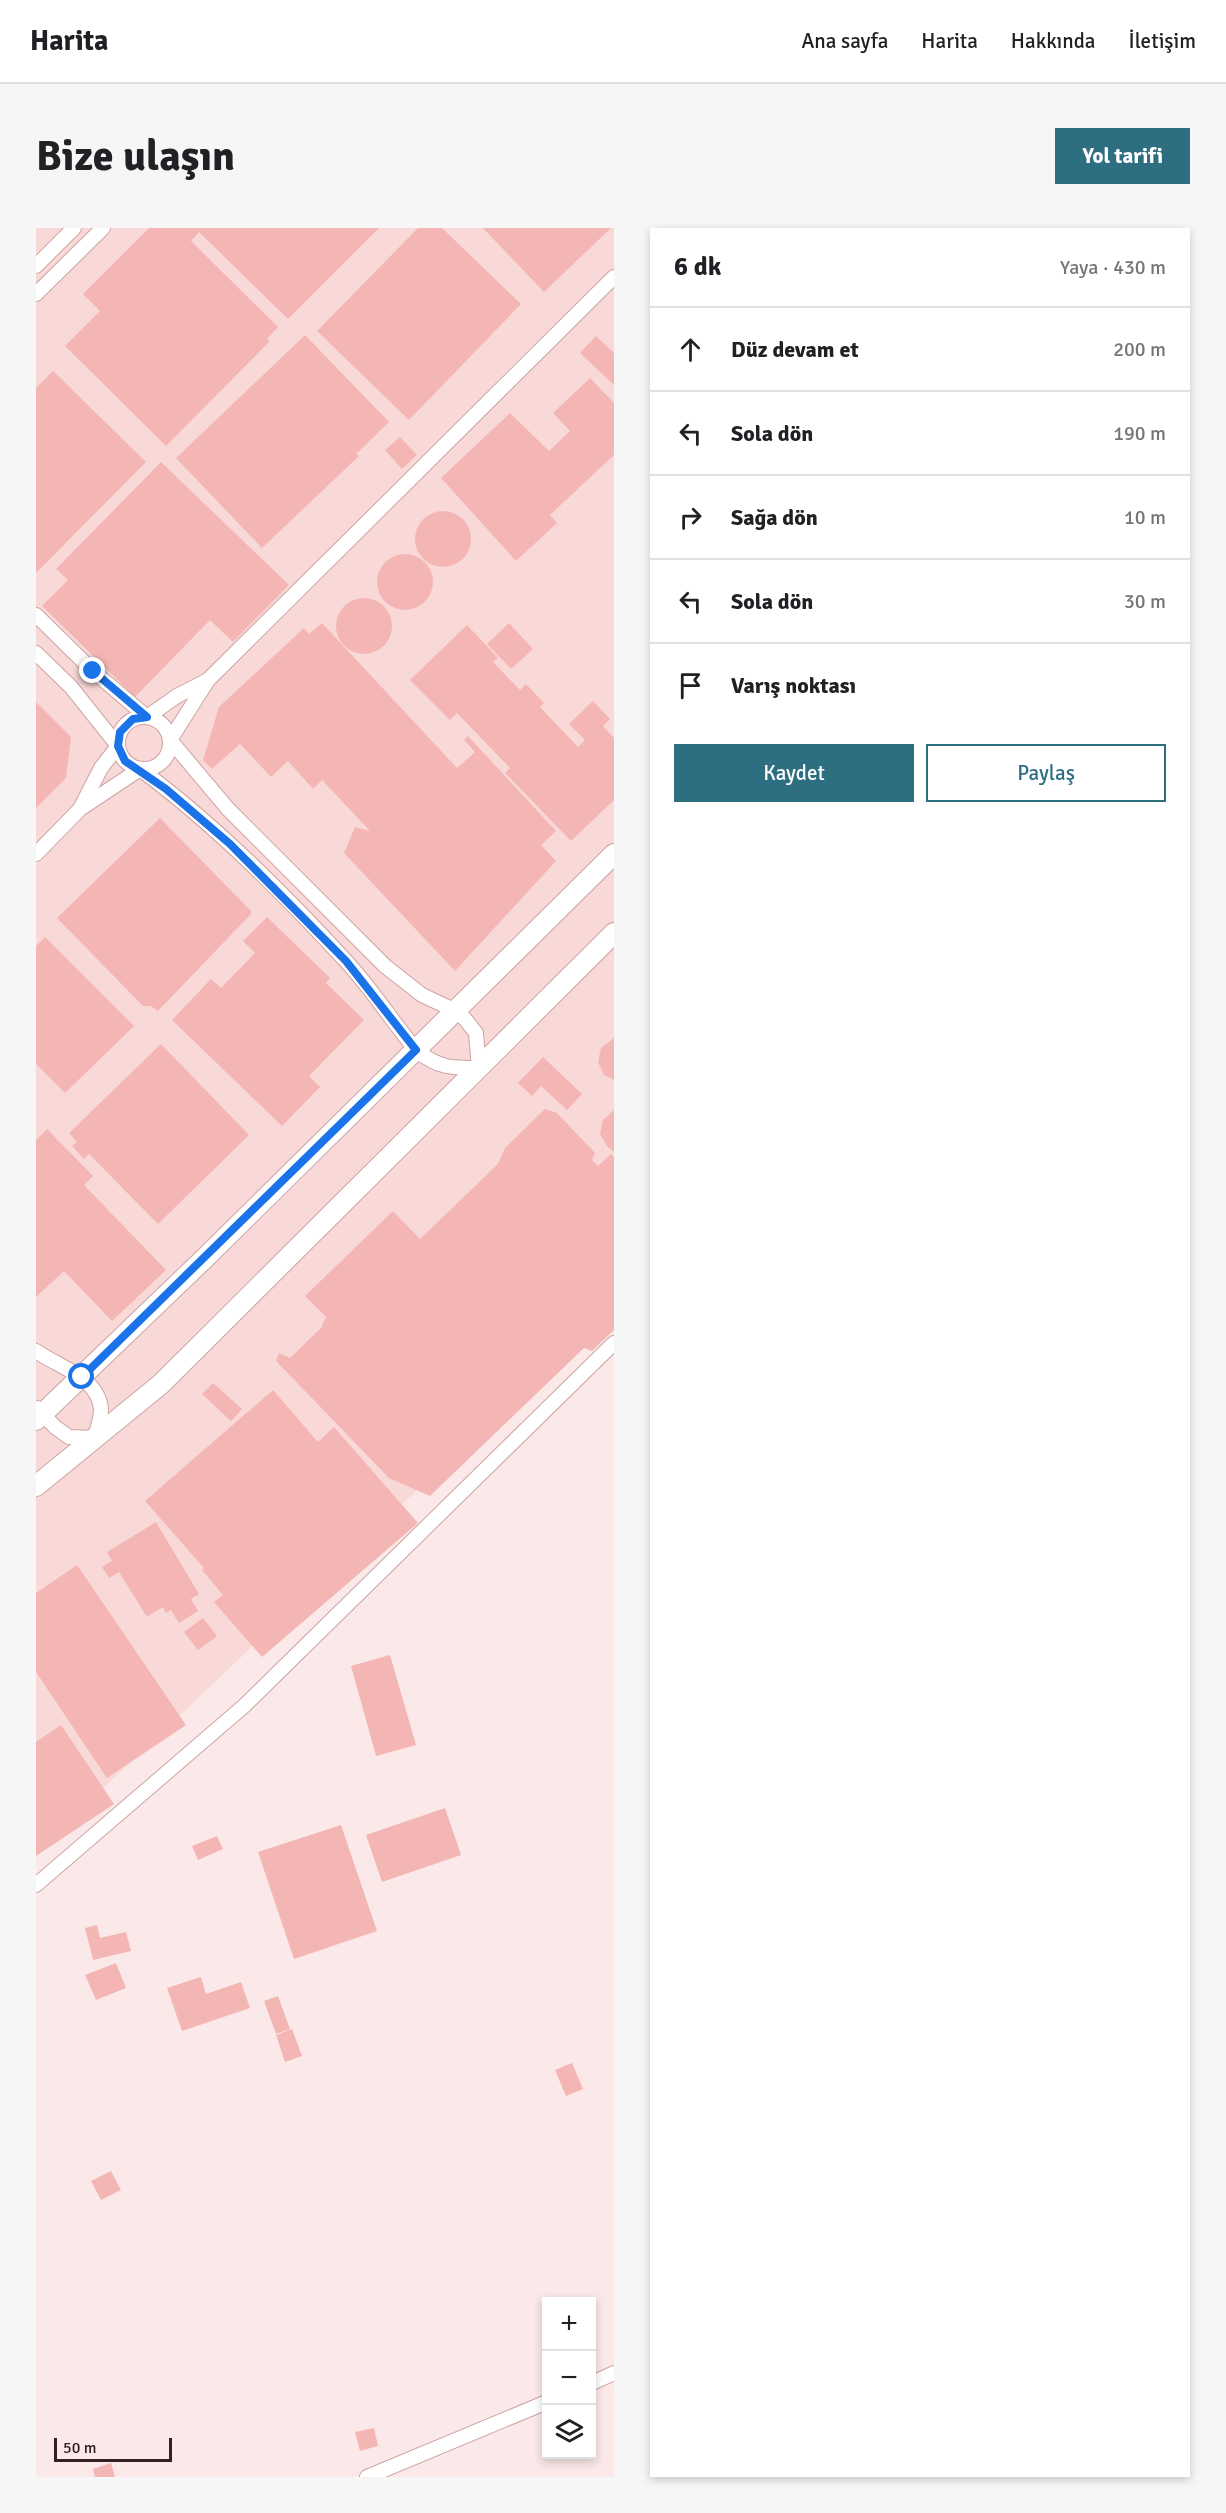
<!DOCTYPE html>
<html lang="tr">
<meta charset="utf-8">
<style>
body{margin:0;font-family:Signika,sans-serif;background:#f6f6f6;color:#202124}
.controls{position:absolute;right:18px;bottom:18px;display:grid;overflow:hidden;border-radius:0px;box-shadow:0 3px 9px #0003}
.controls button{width:54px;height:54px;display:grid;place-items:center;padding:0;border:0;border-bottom:2px solid #e0e0e0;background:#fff;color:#202124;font:30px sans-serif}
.scale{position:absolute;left:18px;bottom:15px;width:118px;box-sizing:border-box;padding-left:6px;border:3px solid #312222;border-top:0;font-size:16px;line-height:21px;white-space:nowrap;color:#312222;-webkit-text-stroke:4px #fae9e8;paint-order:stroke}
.stop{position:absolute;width:18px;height:18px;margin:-14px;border:4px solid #1a73e8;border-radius:50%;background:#fff}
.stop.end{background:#1a73e8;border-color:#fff;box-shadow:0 2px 6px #0008}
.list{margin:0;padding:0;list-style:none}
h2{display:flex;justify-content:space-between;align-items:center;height:78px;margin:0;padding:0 24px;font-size:26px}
h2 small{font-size:20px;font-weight:400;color:#757577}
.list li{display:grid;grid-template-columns:39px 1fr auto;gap:18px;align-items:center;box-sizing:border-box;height:84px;padding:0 24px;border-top:2px solid #e0e0e0}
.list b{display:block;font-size:22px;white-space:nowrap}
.list em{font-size:20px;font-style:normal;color:#757577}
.actions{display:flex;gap:12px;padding:18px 24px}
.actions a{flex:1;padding:14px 0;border:2px solid #2d6e81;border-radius:0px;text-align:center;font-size:21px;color:#2d6e81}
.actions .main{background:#2d6e81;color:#fff}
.icon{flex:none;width:33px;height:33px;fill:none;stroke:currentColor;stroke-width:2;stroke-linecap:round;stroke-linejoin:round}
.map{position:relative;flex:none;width:578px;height:2249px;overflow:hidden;border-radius:0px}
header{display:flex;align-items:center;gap:36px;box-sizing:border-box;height:84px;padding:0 30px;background:#fff;border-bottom:2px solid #e0e0e0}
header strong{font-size:28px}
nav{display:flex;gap:33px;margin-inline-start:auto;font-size:21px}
.intro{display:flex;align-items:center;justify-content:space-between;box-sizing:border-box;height:144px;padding:0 36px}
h1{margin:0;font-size:42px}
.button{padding:15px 27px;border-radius:0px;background:#2d6e81;color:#fff;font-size:21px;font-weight:700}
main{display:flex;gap:36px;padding:0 36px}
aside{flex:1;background:#fff;border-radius:0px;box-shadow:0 3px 9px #0003}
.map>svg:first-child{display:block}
</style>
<header>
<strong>Harita</strong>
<nav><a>Ana sayfa</a><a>Harita</a><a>Hakkında</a><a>İletişim</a></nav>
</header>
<div class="intro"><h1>Bize ulaşın</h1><a class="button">Yol tarifi</a></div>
<main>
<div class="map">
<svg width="578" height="2249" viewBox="0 0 578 2249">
<rect width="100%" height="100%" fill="#fae9e8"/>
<!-- built -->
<path fill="#f8d9d8" d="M0 0H578V1075L0 1624Z"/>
<!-- building -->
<g fill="#f4b6b4">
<path d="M113 0H343L252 91 163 4 155 13 242 99 231 111 234 113 130 218 29 118 64 83 47 66Z"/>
<path d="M382 0H406L485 76 373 192 281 103Z"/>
<path d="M447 0H575L508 64Z"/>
<path d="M269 107 353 194 320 226 323 228 226 320 140 230Z"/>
<path d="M560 108 578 125V157L544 125Z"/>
<path d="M17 143 110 234 0 345V160Z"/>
<path d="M554 150 578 175V227L514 287 521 295 480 333 405 250 474 185 513 223 534 203 517 185Z"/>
<path d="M364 209 381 227 366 241 349 222Z"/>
<path d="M125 234 253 357 197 414 174 392 99 469 6 378 32 352 20 341Z"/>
<circle cx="407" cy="311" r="28"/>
<circle cx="369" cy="354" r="28"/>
<circle cx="328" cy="398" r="28"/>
<path d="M286 395 421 540 439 524 428 512 432 508 520 603 505 617 520 633 419 743 308 625 319 599 334 603 286 552 277 561 252 533 235 549 204 516 176 541 167 532 183 479 268 400 273 406Z"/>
<path d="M473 395 497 421 475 441 451 416Z"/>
<path d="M431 397 462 430 457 434 484 462 490 456 508 475 504 479 542 519 549 512 533 496 557 473 574 491 567 498 578 510V572L535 613 469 545 474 540 421 485 414 492 374 452Z"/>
<path d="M0 474 35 509 30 550 0 580Z"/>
<path d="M124 590 215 683V686L122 783 115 778H107L21 690Z"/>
<path d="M231 689 294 750 290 755 328 792 273 848 284 859 246 898 136 792 175 751 185 760 219 725 207 713Z"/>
<path d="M9 709 98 798 29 865 0 836V718Z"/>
<path d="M578 810V852L568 847 562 834 565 820Z"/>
<path d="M125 816 213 907 122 996 53 926 48 931 36 918 41 914 33 905Z"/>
<path d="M507 829 546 866 531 882 505 858 496 868 482 855Z"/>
<path d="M509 881 521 885 559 925 556 932 562 938 575 926 578 929V1102L556 1123 548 1120 394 1268 353 1250 240 1133 243 1125 254 1130 285 1100 290 1089 269 1068 357 983 384 1011 462 936 469 920Z"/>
<path d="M578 882V924L571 918 564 906 567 892Z"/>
<path d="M11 901 57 948 48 957 130 1042 76 1093 28 1043 0 1069V912Z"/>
<path d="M177 1155 206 1181 195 1193 166 1166Z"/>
<path d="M237 1162 282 1214 298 1199 382 1295 226 1429 178 1374 187 1367 166 1342 168 1340 109 1273Z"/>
<path d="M120 1294 163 1366 155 1371 162 1383 143 1395 135 1382 130 1385 127 1379 111 1389 83 1344 73 1350 66 1339 76 1333 71 1324Z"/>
<path d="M41 1337 150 1497 71 1550 0 1444V1365Z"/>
<path d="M167 1390 181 1408 162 1422 148 1404Z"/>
<path d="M354 1427 380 1517 340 1528 315 1438Z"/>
<path d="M25 1497 78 1576 0 1628V1514Z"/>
<path d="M409 1580 425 1627 346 1654 330 1607Z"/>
<path d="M305 1597 341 1703 258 1731 222 1624Z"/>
<path d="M181 1608 187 1621 162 1632 156 1618Z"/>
<path d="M61 1697 64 1710 90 1704 95 1723 57 1732 49 1700Z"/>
<path d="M80 1735 90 1760 60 1772 49 1747Z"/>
<path d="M165 1749 170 1766 205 1754 214 1780 146 1803 131 1760Z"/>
<path d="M242 1768 254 1801 240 1806 228 1773Z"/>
<path d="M256 1801 266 1828 249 1834 240 1807Z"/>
<path d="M536 1835 547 1861 530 1868 519 1842Z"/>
<path d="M75 1943 85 1962 65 1972 55 1953Z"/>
<path d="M338 2200 342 2218 324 2223 319 2204Z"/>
<path d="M75 2235 79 2249H59L57 2241Z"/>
</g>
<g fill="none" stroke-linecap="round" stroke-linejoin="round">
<!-- street casing -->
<g stroke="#cca4a3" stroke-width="16">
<g id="street">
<path d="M0 38 38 0"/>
<path d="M0 66 67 0"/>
<path d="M0 387 57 443 111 489 141 468 172 452"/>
<path d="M0 425 35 459 82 518 65 540 45 579"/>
<circle cx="108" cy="515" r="26"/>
<path d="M0 626 44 581 104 541C178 596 246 664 309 732 335 760 356 793 380 822 402 840 415 840 443 840L440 805 429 791 420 783 386 767 349 738 192 581 134 512 172 452 578 49"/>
<path d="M0 1123C22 1139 63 1149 65 1182 65 1190 61 1201 59 1210L33 1209 19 1199 1 1180"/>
<path d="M0 1657 208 1478 578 1115"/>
<path d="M556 2155 578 2145"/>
<path d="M331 2249 511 2174"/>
</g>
</g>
<!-- secondary casing -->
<g stroke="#cca4a3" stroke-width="22">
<g id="secondary">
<path d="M0 1192 171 1028 578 626"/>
<path d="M0 1258 125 1156 578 705"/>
</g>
</g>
<!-- street -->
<use href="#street" stroke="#fff" stroke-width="14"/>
<!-- secondary -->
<use href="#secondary" stroke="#fff" stroke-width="20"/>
</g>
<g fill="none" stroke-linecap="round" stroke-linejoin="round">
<!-- route -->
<path stroke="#1a73e8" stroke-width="8" d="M46 1149 380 822 310 733 194 616 130 561 89 533 82 518 84 504 97 491 111 489 57 443"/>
</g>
</svg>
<div class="controls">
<button>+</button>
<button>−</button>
<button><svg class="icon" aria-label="layers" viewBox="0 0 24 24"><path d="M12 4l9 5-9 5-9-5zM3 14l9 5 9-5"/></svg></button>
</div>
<div class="scale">50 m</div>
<div class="stop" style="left:46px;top:1149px"></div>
<div class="stop end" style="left:57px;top:443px"></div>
</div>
<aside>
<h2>6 dk<small>Yaya · 430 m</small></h2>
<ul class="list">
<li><svg class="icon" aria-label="ahead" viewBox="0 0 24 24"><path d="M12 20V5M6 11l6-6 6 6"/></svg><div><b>Düz devam et</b></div><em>200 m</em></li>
<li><svg class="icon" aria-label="left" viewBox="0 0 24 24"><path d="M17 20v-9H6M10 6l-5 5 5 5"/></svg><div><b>Sola dön</b></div><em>190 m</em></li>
<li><svg class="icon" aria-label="right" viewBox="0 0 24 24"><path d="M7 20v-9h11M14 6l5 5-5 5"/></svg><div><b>Sağa dön</b></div><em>10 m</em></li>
<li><svg class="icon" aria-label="left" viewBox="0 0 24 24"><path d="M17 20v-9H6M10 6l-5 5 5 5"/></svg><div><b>Sola dön</b></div><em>30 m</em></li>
<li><svg class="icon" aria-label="arrive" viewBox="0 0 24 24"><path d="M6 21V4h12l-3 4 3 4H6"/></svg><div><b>Varış noktası</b></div></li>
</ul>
<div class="actions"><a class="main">Kaydet</a><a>Paylaş</a></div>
</aside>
</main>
